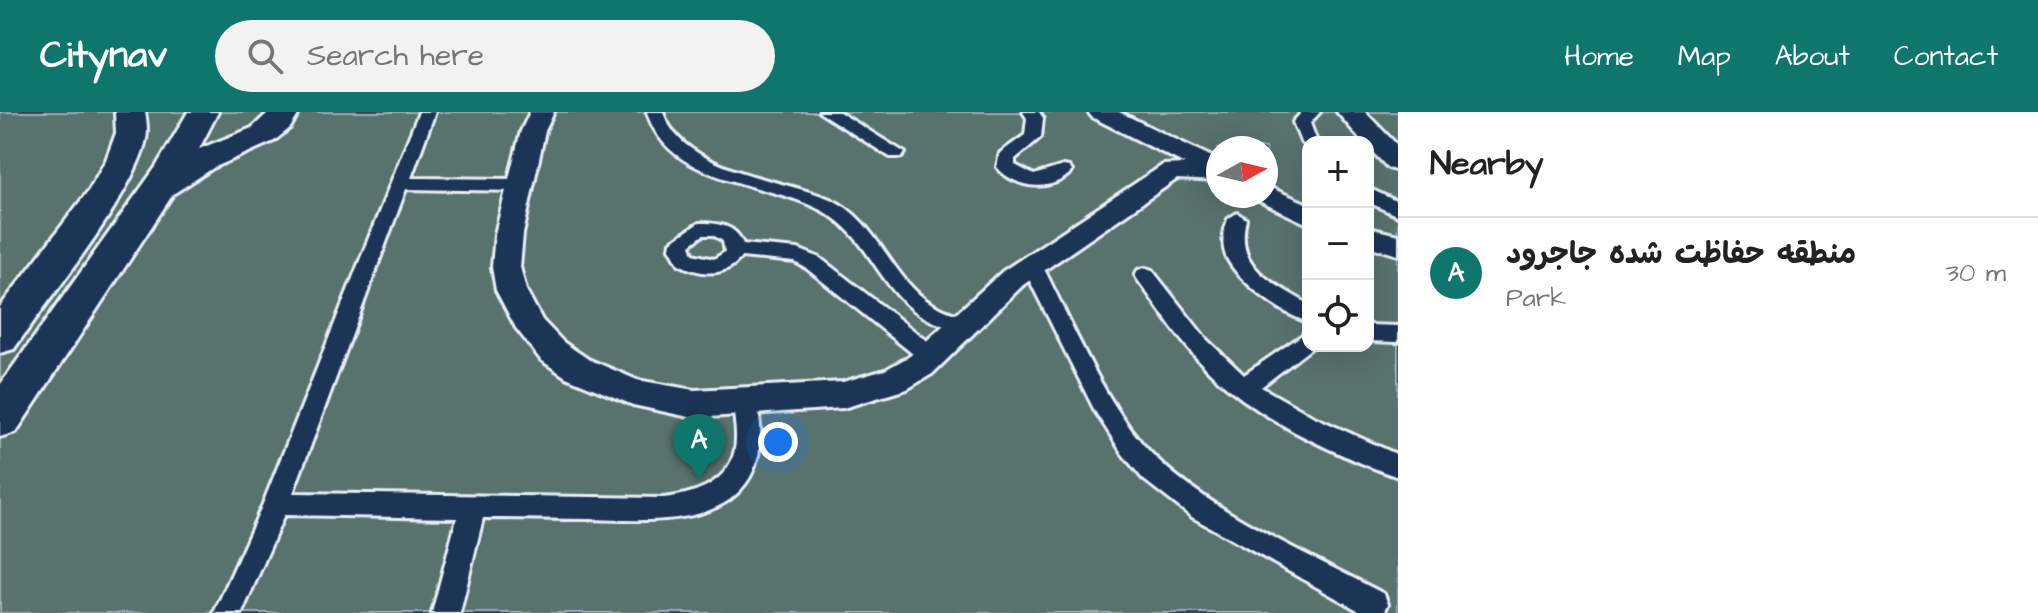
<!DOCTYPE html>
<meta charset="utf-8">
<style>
body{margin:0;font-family:"Architects Daughter","Playpen Sans Arabic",sans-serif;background:#f2f2f2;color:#222}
.controls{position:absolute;right:24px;top:24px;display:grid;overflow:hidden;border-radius:16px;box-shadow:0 8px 32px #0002}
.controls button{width:72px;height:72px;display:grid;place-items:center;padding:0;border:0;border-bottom:2px solid #e0e0e0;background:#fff;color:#222;font:40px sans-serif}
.compass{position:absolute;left:1206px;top:24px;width:72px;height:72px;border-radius:50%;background:#fff;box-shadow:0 8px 32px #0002;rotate:82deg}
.you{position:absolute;left:778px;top:330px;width:28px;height:28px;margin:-20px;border:6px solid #fff;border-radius:50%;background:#1a73e8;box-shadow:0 0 0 12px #1a73e833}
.badge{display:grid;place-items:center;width:52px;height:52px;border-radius:50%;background:#0f766e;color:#fff;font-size:26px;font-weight:700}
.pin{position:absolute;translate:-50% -66px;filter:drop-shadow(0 2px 4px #0008)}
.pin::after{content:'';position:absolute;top:42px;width:28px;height:24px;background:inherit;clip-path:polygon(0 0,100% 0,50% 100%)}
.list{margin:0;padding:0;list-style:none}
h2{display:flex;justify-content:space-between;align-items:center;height:104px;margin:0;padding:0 32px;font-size:34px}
h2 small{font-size:26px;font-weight:400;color:#767676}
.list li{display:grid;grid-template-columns:52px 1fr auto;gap:24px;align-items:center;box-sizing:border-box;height:112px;padding:0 32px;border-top:2px solid #e0e0e0}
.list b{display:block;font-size:30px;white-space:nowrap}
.list p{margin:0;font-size:26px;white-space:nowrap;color:#767676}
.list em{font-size:26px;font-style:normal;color:#767676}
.icon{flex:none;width:44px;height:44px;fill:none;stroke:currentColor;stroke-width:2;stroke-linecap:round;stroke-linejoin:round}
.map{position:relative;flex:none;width:1398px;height:501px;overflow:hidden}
header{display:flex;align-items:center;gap:48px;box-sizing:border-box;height:112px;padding:0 40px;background:#0f766e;color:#fff}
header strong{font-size:38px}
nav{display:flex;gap:44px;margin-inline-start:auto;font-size:28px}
.search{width:560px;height:72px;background:#f2f2f2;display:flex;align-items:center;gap:20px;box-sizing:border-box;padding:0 28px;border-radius:44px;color:#767676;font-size:30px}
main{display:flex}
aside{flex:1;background:#fff}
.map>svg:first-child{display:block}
.green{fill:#59726e;stroke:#a0b2b3;stroke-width:2;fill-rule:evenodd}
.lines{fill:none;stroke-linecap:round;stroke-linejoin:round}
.street-casing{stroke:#e8f1f8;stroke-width:6}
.secondary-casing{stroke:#e8f1f8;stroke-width:6}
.primary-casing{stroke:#e8f1f8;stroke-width:6}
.highway-casing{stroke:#e8f1f8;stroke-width:6}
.street{fill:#1d3557;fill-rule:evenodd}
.secondary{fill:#1d3557;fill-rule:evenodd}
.primary{fill:#1d3557;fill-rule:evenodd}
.highway{fill:#1d3557;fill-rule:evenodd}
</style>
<header>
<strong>Citynav</strong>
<div class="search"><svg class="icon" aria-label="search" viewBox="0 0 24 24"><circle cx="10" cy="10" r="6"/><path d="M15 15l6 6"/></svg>Search here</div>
<nav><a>Home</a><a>Map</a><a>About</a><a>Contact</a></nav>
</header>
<main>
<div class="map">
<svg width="1398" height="501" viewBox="0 0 1398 501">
<rect width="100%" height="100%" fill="#30425c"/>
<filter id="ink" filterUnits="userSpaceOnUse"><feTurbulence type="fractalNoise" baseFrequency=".0125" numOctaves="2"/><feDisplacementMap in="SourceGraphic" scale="16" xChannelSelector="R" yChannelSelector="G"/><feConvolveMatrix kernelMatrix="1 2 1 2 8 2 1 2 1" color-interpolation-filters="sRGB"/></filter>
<g filter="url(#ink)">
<path class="green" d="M0 0H1398V501H0ZM1308 30H1368V234H1308ZM1218 36H1266V84H1218Z"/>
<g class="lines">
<g class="street-casing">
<g id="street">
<path d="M419 0H435L411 66 521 67 530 73 521 79 406 77 293 381 663 386C702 382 738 366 736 322 736 309 731 295 737 283L745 281 753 283C761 299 762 327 758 344 740 419 647 408 588 407 553 407 518 406 483 406L460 501H432L457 406 284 403 242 501H214L263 392Z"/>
<path d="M647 0H663C682 60 780 66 830 87 875 106 889 161 926 188 940 198 956 202 971 207L975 213 971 219C961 222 953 217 942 213 882 192 878 136 831 104 776 67 670 77 647 0Z"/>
<polygon points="819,0 839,0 905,41 902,45 890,45"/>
<path d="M1023 0H1039L1043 6 1041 25 1015 47V53L1034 63 1063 54 1069 55 1072 59C1053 81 1015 77 997 55L1000 41 1025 23 1027 6Z"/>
<polygon points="1302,0 1320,0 1310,11 1317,30 1308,30 1308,35 1301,30 1293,10"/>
<polygon points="1368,76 1398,90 1398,104 1368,90"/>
<path d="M1237 101 1246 107C1234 156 1272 170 1308 192V210C1282 202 1237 169 1226 144 1221 131 1224 119 1228 107Z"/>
<path d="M699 111C718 111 736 113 743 132L798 137 820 146 939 238 942 244 939 250 931 252 923 250 806 156 795 150 741 145C726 166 700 163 679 152L670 136 671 130ZM703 123H713L723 129 725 140 714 147 693 142 690 133Z"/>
<path d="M1032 146 1042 153C1071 210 1100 281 1141 330 1196 395 1307 441 1384 482L1388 492 1384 501H1363L1192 405 1143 367 1122 341 1095 299 1022 153Z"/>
<path d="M1145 156 1152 158 1207 228 1244 263 1308 219V234H1314L1261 275 1312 304 1398 343V365C1334 342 1260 308 1210 260 1182 233 1161 199 1138 168L1135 163 1138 158Z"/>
<polygon points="1368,213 1398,214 1398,230 1368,229"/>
</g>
</g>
<g class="secondary-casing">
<g id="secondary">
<polygon points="530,0 554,0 545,19 523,122 520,155 526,178 542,208 563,230 588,247 637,268 694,278 843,270 885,258 910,244 1003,159 1163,53 1185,52 1092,5 1088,0 1119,0 1218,48 1218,69 1177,67 1023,173 932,262 907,277 843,296 694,306 633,293 566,265 541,248 516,216 496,178 492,155 495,122 521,19"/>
<polygon points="1266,74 1308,92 1308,112 1257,88 1254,84 1266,84"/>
<polygon points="1368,116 1398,123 1398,143 1368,134"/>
</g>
</g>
<g class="primary-casing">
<polygon id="primary" points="1337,0 1365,0 1398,34 1398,59 1388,56 1368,35 1368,30 1363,30"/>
</g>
<g class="highway-casing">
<g id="highway">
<path d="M115 0H145C146 6 147 13 147 19 145 70 46 190 14 237L0 241V195L89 78 106 48 116 21Z"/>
<polygon points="188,0 218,0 199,37 252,16 269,0 300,0 290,16 274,29 213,56 173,82 16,320 0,325 0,273 156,55"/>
</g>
</g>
<use href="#street" class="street"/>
<use href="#secondary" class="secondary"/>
<use href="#primary" class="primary"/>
<use href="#highway" class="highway"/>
</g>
</g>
</svg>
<div class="controls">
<button>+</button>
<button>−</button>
<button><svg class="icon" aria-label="locate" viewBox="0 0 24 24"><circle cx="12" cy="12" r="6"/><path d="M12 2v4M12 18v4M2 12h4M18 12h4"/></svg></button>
</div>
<svg class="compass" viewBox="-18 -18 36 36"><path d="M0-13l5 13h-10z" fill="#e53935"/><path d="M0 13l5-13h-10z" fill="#767676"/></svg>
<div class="you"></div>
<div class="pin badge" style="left:699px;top:368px">A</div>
</div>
<aside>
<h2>Nearby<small></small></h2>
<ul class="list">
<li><span class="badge">A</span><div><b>منطقه حفاظت شده جاجرود</b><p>Park</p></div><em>30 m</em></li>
</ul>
</aside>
</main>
